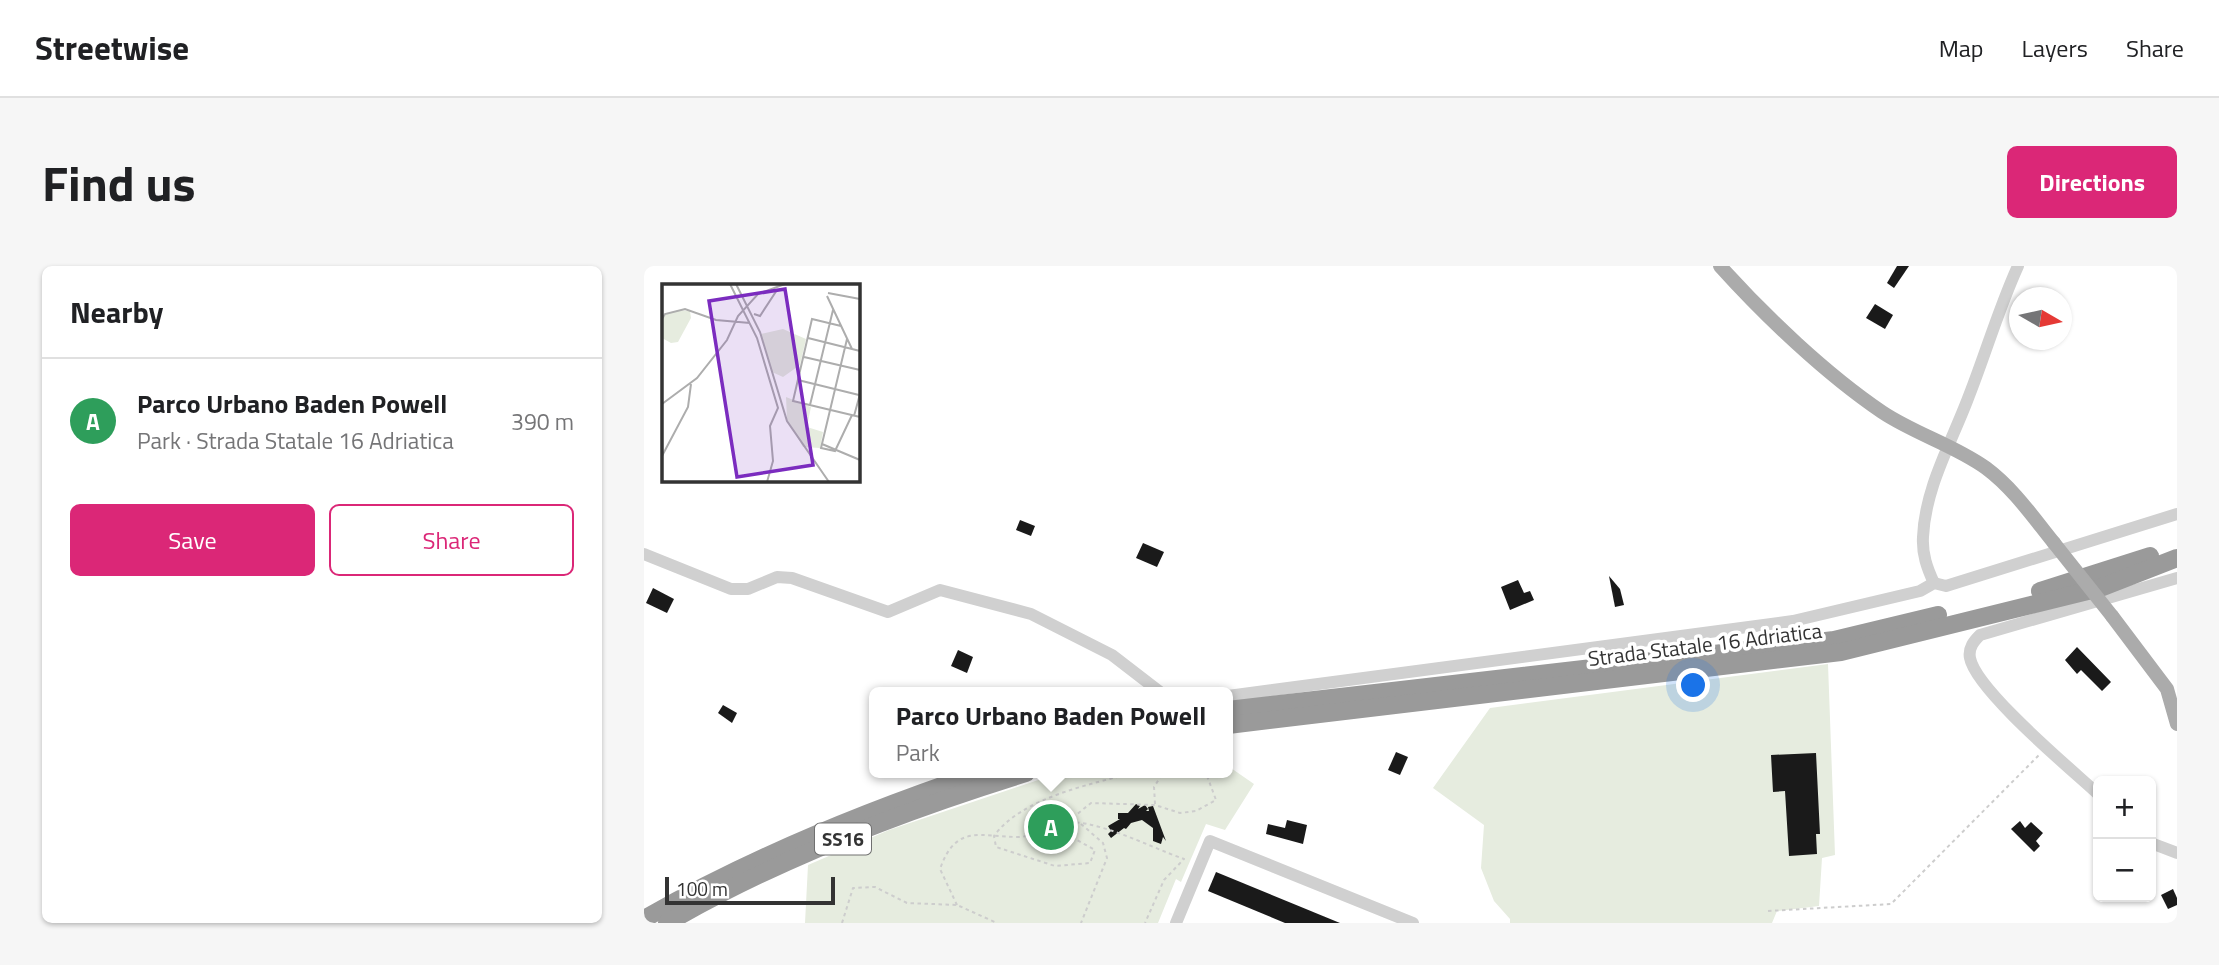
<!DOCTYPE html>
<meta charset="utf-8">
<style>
body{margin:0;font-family:"Titillium Web",sans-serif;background:#f6f6f6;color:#202124}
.controls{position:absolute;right:21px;bottom:21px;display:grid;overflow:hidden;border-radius:10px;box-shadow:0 2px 5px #0004}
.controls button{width:63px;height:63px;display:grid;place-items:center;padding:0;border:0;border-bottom:2px solid #e0e0e0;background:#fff;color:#202124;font:35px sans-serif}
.compass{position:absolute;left:1365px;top:21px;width:63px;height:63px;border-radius:50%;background:#fff;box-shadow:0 2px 5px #0004;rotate:99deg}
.scale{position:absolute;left:21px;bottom:18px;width:170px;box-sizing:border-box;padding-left:7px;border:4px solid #333;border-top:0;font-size:19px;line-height:24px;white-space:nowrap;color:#333;-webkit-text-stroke:5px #fff;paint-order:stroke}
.you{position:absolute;left:1050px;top:420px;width:24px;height:24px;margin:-18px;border:5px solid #fff;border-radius:50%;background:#1a73e8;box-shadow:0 0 0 10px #1a73e833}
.badge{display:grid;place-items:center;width:46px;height:46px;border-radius:50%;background:#db2777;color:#fff;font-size:23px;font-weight:700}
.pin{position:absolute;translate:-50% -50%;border:4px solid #fff;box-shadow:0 2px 7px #0006}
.popup{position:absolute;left:225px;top:421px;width:364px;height:91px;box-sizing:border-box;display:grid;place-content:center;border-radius:10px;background:#fff;filter:drop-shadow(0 2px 5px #0005);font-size:23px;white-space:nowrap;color:#757577}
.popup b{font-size:26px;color:#202124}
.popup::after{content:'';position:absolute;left:50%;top:100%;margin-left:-14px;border:14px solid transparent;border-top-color:#fff}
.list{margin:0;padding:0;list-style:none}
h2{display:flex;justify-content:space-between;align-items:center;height:91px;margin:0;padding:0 28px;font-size:30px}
h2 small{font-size:23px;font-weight:400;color:#757577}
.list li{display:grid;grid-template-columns:46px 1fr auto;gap:21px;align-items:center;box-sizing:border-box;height:126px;padding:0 28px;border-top:2px solid #e0e0e0}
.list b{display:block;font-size:26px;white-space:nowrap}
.list p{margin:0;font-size:23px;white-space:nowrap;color:#757577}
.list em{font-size:23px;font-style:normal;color:#757577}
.actions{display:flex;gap:14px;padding:21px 28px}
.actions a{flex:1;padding:16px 0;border:2px solid #db2777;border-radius:10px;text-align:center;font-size:24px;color:#db2777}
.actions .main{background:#db2777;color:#fff}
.map{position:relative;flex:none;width:1533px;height:657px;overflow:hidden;border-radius:10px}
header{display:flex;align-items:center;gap:42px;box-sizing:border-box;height:98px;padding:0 35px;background:#fff;border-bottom:2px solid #e0e0e0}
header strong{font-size:33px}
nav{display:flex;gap:38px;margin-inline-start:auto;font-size:24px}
.intro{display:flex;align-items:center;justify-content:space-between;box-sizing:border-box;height:168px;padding:0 42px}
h1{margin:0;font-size:49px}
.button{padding:18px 32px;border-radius:10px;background:#db2777;color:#fff;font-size:24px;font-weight:700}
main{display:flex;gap:42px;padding:0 42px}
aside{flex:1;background:#fff;border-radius:10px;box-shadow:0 2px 5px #0004}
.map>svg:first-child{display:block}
.green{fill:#e6ecdf}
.building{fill:#1a1a1a}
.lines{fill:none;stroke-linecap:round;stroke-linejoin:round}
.path{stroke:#cdcdcd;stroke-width:2;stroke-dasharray:3.5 3.5;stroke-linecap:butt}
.minor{stroke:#d0d0d0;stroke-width:12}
.major{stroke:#ababab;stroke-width:14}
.highway{stroke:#9a9a9a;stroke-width:18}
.major-bridge{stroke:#ababab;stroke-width:14}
.labels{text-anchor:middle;stroke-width:7;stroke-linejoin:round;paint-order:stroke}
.shield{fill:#fff;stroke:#707070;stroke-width:2}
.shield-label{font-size:19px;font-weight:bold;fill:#333}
.street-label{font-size:21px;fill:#333;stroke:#fff}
.inset-road{fill:none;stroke:#adadad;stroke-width:2}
.view{fill:#7b2cbf;fill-opacity:0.15;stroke:#7b2cbf;stroke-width:3.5}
.inset-edge{fill:none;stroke:#333;stroke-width:3.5}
</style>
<header>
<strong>Streetwise</strong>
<nav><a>Map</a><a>Layers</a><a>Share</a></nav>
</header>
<div class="intro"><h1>Find us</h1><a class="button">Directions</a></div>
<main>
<aside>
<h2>Nearby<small></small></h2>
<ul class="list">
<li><span class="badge" style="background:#2e9e5b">A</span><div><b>Parco Urbano Baden Powell</b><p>Park · Strada Statale 16 Adriatica</p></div><em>390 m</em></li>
</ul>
<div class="actions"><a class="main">Save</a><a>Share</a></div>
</aside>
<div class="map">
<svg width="1533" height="657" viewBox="0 0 1533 657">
<rect width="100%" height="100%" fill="#fff"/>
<g class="green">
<polygon points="1184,398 1191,589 1178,592 1175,640 1133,645 1128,657 866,657 866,653 850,635 837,602 840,559 789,522 846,442"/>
<polygon points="584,500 610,518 581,564 562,558 537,616 532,613 514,657 161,657 164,599 245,564 415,507 584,507"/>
</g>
<g class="building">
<polygon points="1253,0 1265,0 1250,22 1243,17"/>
<polygon points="1231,38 1249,49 1241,63 1222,52"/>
<polygon points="376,254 391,260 387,270 372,264"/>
<polygon points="499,277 520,286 513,301 492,292"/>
<polygon points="965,310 976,323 980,339 971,341"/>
<polygon points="874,314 880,327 886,325 890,334 866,344 857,321"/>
<polygon points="9,322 30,333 23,347 2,337"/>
<polygon points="1433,381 1467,416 1458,425 1437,404 1433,408 1421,394"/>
<polygon points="314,384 329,391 323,407 307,400"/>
<polygon points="79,439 93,447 88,457 74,447"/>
<polygon points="752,486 764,491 756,509 744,504"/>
<polygon points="1172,487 1176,568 1172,568 1173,588 1145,590 1141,525 1129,526 1127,489"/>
<polygon points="492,538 496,540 494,543 501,539 504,543 502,545 505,545 504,541 509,540 522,575 519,571 517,578 509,575 509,562 498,554 487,557 482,563 480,562 467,572 464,568 467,565 464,560 476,553 474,553 474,547 484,547"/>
<polygon points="643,554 663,559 659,578 622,568 624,558 641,562"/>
<polygon points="1376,555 1381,562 1387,556 1399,567 1392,575 1396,580 1390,586 1367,563"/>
<polygon points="572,606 696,657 641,657 564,625"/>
<polygon points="1529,623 1533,632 1533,639 1524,643 1517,629"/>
</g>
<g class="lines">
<g class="path">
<path d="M489 507C447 518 377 532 350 570L352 581 411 600 446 597 451 584 424 569 422 557 447 537 511 539 536 547 552 545 572 534 562 507"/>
<polyline points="511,538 510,521 519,507"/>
<polyline points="437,558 459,577 463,592 437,657"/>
<path d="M313 639 296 603C312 557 337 571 375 571 388 571 398 560 410 557 447 549 505 581 540 593L520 614 501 657"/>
<polyline points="1124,645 1247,638 1395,489"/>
<polyline points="198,657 209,622 231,621 263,637 313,639 353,657"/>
</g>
<g class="minor">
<polyline points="0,288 87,323 104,323 133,311 148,312 244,346 296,324 387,348 468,389 516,426"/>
<path d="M1290 317C1283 302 1278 288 1279 271 1281 223 1306 179 1323 135 1341 90 1354 44 1374 0"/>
<polyline points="584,430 1149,355 1276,325 1290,317 1302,320 1533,248"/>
<path d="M1454 528C1427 503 1332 424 1326 392 1324 382 1330 375 1336 369L1533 312"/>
<polyline points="1507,577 1533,587"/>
<polyline points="532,657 566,575 769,657"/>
</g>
<g class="major">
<path d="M1076 0C1122 51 1182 108 1238 146 1271 168 1310 179 1342 202 1369 222 1389 251 1410 277"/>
<polyline points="1468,350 1523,423 1533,458"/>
</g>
<g class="highway">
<polyline points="1396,325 1506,290"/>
<polyline points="584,444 1190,374 1294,349"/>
<polyline points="584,459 1197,386 1456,322 1533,292"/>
<path d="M0 653C106 592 219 546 335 507"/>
<path d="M23 657C135 592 259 545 382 507"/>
</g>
<polyline class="major-bridge" points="1410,277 1468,350"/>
</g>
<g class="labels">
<rect class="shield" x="171" y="557.5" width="56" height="31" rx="5"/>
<g class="shield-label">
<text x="199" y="580">SS16</text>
</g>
<g class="street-label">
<text transform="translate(1061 379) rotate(-7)" y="7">Strada Statale 16 Adriatica</text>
</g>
</g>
<g transform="translate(18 18)">
<rect width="198" height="198" fill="#fff"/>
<path d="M16 26 28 27 29 34 16 58 9 59 0 54V38L3 31ZM121 45 144 55 138 81 121 93 110 88 99 50ZM124 113 149 123 145 143 161 148 158 164 141 163 125 135Z" fill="#e6ecdf"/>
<path class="inset-road" d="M68 0 95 54 116 124 108 142 111 177 105 198M74 0 98 48 125 137 167 198M166 9 198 15M165 12 190 65M92 30 98 32 115 6M0 35 3 30 23 25 54 36 88 39M179 42 150 35 131 117 198 133M146 54 198 67M185 55 159 164 173 167 190 131M142 73 198 86M136 96 197 111M0 120 35 94 65 56 76 32 96 10 123 0M148 121 171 26M192 132 198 110M160 160 198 176M0 172 26 123 29 100"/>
<path class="view" d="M123 5 151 181 75 193 47 17Z"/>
<rect width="198" height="198" class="inset-edge"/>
</g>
</svg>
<div class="controls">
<button>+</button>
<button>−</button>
</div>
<svg class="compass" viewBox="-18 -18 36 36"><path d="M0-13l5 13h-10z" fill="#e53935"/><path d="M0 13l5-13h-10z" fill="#757577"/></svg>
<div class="scale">100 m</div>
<div class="you"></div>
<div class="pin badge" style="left:407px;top:561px;background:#2e9e5b">A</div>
<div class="popup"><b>Parco Urbano Baden Powell</b>Park</div>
</div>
</main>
